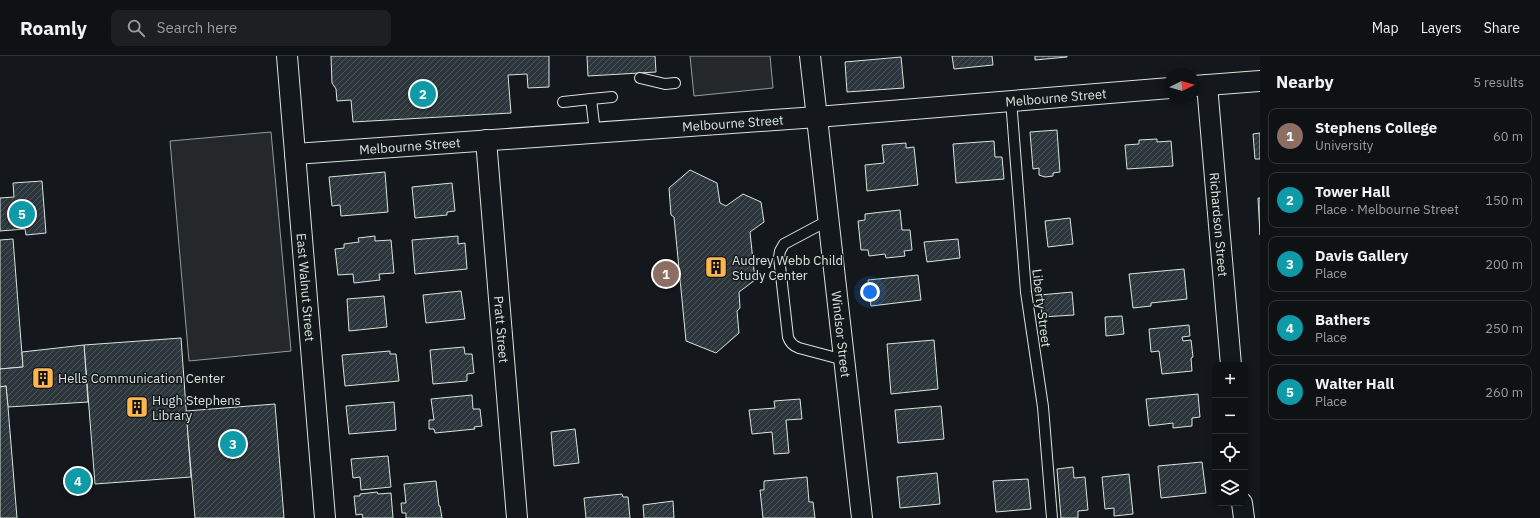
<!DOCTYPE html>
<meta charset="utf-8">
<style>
body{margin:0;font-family:"IBM Plex Sans",sans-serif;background:#1d2022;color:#f1f3f6}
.controls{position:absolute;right:12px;bottom:12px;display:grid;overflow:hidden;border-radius:8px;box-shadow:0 2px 6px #0003}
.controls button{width:36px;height:36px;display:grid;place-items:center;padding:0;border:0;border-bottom:1px solid #2f3234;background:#0f1215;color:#f1f3f6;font:20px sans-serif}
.compass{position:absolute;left:1164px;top:12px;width:36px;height:36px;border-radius:50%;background:#0f1215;box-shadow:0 2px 6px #0003;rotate:85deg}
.you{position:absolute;left:870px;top:236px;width:14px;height:14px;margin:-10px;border:3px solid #fff;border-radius:50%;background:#1a73e8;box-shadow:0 0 0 6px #1a73e833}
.badge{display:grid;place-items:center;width:26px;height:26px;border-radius:50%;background:#8c9099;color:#fff;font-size:13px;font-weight:700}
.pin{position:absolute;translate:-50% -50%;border:2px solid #fff;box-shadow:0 1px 4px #0006}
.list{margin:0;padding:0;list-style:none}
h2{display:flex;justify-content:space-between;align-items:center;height:52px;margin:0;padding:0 16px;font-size:17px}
h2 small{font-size:13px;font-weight:400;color:#9b9ea0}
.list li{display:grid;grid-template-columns:26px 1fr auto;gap:12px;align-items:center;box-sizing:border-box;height:56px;margin:0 8px 8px;padding:0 8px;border:1px solid #2f3234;border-radius:8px}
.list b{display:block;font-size:15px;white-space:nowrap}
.list p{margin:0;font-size:13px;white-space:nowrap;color:#9b9ea0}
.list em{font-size:13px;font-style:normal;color:#9b9ea0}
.icon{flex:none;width:22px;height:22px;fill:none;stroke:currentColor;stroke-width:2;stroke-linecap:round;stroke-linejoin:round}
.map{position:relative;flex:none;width:1260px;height:462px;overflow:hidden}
header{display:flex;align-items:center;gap:24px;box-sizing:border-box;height:56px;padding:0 20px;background:#0f1215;border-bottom:1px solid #2f3234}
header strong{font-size:19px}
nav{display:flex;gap:22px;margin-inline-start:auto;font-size:14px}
.search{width:280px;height:36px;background:#1d2022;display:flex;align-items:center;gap:10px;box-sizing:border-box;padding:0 14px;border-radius:8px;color:#9b9ea0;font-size:15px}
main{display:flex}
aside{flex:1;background:#0f1215}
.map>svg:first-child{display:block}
.parking{fill:#24282b;stroke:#939e99}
.building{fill:url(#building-hatch);stroke:#d8e6dc}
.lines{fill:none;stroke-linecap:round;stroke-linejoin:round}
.service-casing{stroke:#d8e6dc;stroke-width:12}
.minor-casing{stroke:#d8e6dc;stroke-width:22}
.service{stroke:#14181c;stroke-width:10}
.minor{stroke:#14181c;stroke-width:20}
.labels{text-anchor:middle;stroke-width:3;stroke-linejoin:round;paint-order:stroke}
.street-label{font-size:13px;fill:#d8e6dc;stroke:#14181c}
.poi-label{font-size:13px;fill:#d8e6dc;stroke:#14181c;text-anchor:start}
</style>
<header>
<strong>Roamly</strong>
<div class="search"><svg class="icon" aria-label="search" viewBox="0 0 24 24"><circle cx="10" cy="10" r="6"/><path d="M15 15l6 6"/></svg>Search here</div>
<nav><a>Map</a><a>Layers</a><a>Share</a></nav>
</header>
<main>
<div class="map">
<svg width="1260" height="462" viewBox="0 0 1260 462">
<defs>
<pattern id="building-hatch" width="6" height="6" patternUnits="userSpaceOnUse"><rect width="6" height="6" fill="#2c363c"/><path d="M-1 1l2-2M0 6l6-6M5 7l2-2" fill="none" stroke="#4a5358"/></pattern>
</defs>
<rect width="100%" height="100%" fill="#14181c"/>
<g class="parking">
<polygon points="690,0 770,0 773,32 694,40"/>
<polygon points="271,76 291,295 189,305 170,85"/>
</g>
<g class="building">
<polygon points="331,0 549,0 549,31 528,32 527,18 508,19 511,57 353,66 351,44 337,45 336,33 332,27"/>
<polygon points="587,0 655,0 656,16 588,20"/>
<polygon points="952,0 992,0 993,9 954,13"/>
<polygon points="1035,0 1067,0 1067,1 1035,4"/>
<polygon points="901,1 904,32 847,36 845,6"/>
<polygon points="1057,74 1060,116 1053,117 1053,120 1045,121 1039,119 1039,112 1033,113 1030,76"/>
<polygon points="1260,77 1260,103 1255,103 1253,78"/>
<polygon points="1157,83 1157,86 1171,85 1173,110 1127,113 1125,89 1139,88 1139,84"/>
<polygon points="994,85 995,101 1002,101 1004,123 956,127 953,88"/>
<polygon points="906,87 906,92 914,91 918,129 867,135 865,109 884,107 882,89"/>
<polygon points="690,114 717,127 720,147 726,150 743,138 761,146 764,166 750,176 755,224 739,236 740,252 737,255 739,277 716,297 686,285 674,161 671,159 669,132"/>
<polygon points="385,116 388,156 341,160 340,149 332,150 329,121"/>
<polygon points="42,125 46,177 26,179 25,173 0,175 0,142 14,141 13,127"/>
<polygon points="452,127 455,155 447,156 447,159 415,162 412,131"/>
<polygon points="1258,142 1260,142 1260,179"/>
<polygon points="900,154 902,174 910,174 912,194 904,195 905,200 886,202 885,198 869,200 868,194 861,194 858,165 865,164 865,158"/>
<polygon points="1070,162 1073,188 1048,191 1045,165"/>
<polygon points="375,180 375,185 391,184 394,217 379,218 380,224 354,227 353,218 338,219 335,193 344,192 344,188 359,186 358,182"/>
<polygon points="458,180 458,188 465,187 467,213 415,218 412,184"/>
<polygon points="13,183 23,311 0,313 0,184"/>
<polygon points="958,183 960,202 927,206 924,186"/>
<polygon points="1184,213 1187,243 1151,247 1151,250 1133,252 1129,218"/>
<polygon points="918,219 921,244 871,250 868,224"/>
<polygon points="461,235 465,263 426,267 423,239"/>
<polygon points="1072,236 1074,259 1042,261 1040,239"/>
<polygon points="384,240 387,271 349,275 347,243"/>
<polygon points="1122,260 1124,278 1106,280 1105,261"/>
<polygon points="1189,269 1190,280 1182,281 1183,285 1191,284 1193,301 1191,302 1192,315 1162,318 1159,295 1151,296 1149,273"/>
<polygon points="181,282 191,421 95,428 84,289"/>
<polygon points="934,284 938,333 891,338 887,288"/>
<polygon points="84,289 88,346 8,351 6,330 0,331 0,313 23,311 22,296"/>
<polygon points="464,291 465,298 472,298 474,317 467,318 467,325 433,328 430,294"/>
<polygon points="390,295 390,298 396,298 399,325 345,330 342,299"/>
<polygon points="6,330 8,351 17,462 0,462 0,331"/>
<polygon points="1198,338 1200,361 1192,362 1192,370 1173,372 1173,367 1149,370 1146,343"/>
<polygon points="472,339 473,353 480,353 482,370 474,371 475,373 435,377 434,373 429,373 429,364 434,364 431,343"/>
<polygon points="800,343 802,363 786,364 789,397 774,398 772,376 752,378 749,354 775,352 774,345"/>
<polygon points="394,346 396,374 349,378 346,350"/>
<polygon points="275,348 284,462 195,462 186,355"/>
<polygon points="941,350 944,383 898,387 895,354"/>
<polygon points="575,373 579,407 554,410 551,376"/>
<polygon points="388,400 391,431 361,434 360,421 353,422 351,403"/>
<polygon points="1202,406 1206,437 1161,442 1158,410"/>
<polygon points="1073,411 1074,422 1085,421 1088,454 1078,455 1078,462 1061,462 1057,413"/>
<polygon points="937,417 940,448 900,452 897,421"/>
<polygon points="1129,418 1133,458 1114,460 1114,452 1105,453 1102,421"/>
<polygon points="807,421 809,446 813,446 815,462 763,462 760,434 764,434 764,425"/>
<polygon points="1028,423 1031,453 996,456 993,425"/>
<polygon points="436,425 439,450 440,450 442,462 406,462 406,457 402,457 401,447 406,447 404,428"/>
<polygon points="377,436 378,438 391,437 393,462 363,462 362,458 356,459 354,440 360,440 360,438"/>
<polygon points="622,438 623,441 628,441 630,462 586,462 584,442"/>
<polygon points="673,445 674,462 644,462 643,449"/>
</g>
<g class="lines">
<g class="service-casing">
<g id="service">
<polyline points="640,22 665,28 675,27"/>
<polyline points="591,43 612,41"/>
<polyline points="1011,44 1026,236 1043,351 1052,462"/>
<polyline points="563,46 591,43 595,76"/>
<path d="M829 164 784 188 780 195 779 201 788 281C790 287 793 290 799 292L844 304"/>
</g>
</g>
<g class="minor-casing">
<g id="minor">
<path id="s1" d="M287 0 325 462"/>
<path id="s2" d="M810 0 862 462"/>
<path id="s3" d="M1207 29 1231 309"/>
<polyline points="1194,30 1260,25"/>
<path id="s4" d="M486 84 517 462"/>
<path id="s5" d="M295 98 817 61 1170 32"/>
<polyline points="1242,447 1244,462"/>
</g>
</g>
<use href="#service" class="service"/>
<use href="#minor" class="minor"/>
</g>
<defs>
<g id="building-square" transform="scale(1.15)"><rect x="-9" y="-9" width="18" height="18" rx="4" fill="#ffb74d" stroke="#14181c"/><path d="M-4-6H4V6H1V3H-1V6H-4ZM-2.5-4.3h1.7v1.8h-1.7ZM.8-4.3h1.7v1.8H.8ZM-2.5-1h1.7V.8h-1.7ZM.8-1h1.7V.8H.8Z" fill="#111"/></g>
</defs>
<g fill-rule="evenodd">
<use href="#building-square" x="716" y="211"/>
<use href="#building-square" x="43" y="322"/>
<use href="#building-square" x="137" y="351"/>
</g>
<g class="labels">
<g class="street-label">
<text dy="5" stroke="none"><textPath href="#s5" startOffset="763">Melbourne Street</textPath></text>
<text dy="5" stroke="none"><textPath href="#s5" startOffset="439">Melbourne Street</textPath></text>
<text dy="5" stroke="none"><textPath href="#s5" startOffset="115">Melbourne Street</textPath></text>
<text dy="5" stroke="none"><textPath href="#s3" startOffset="140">Richardson Street</textPath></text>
<text dy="5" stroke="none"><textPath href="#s1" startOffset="232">East Walnut Street</textPath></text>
<text transform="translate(1042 252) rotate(83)" y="5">Liberty Street</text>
<text dy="5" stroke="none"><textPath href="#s4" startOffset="190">Pratt Street</textPath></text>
<text dy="5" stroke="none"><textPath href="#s2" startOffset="280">Windsor Street</textPath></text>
</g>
<g class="poi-label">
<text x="732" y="209">Audrey Webb Child<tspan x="732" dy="15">Study Center</tspan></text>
<text x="58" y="327">Hells Communication Center</text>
<text x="152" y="349">Hugh Stephens<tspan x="152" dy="15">Library</tspan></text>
</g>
</g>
</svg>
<div class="controls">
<button>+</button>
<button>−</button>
<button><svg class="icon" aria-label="locate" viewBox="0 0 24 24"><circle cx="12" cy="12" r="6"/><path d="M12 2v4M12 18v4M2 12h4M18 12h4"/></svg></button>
<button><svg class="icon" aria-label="layers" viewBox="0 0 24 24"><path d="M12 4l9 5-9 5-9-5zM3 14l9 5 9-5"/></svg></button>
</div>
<svg class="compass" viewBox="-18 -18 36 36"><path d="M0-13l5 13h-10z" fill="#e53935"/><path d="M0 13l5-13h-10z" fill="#9b9ea0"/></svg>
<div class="you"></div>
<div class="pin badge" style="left:666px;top:218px;background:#8d6e63">1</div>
<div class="pin badge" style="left:423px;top:38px;background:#0f9aa8">2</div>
<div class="pin badge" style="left:233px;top:388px;background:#0f9aa8">3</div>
<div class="pin badge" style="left:78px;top:425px;background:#0f9aa8">4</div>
<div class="pin badge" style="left:22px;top:158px;background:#0f9aa8">5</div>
</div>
<aside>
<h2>Nearby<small>5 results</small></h2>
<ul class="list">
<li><span class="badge" style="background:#8d6e63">1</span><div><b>Stephens College</b><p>University</p></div><em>60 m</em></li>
<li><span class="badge" style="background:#0f9aa8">2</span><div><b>Tower Hall</b><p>Place · Melbourne Street</p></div><em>150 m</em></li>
<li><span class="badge" style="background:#0f9aa8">3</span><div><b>Davis Gallery</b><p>Place</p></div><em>200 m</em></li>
<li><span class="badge" style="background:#0f9aa8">4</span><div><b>Bathers</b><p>Place</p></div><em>250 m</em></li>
<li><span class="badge" style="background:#0f9aa8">5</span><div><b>Walter Hall</b><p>Place</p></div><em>260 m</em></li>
</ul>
</aside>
</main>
